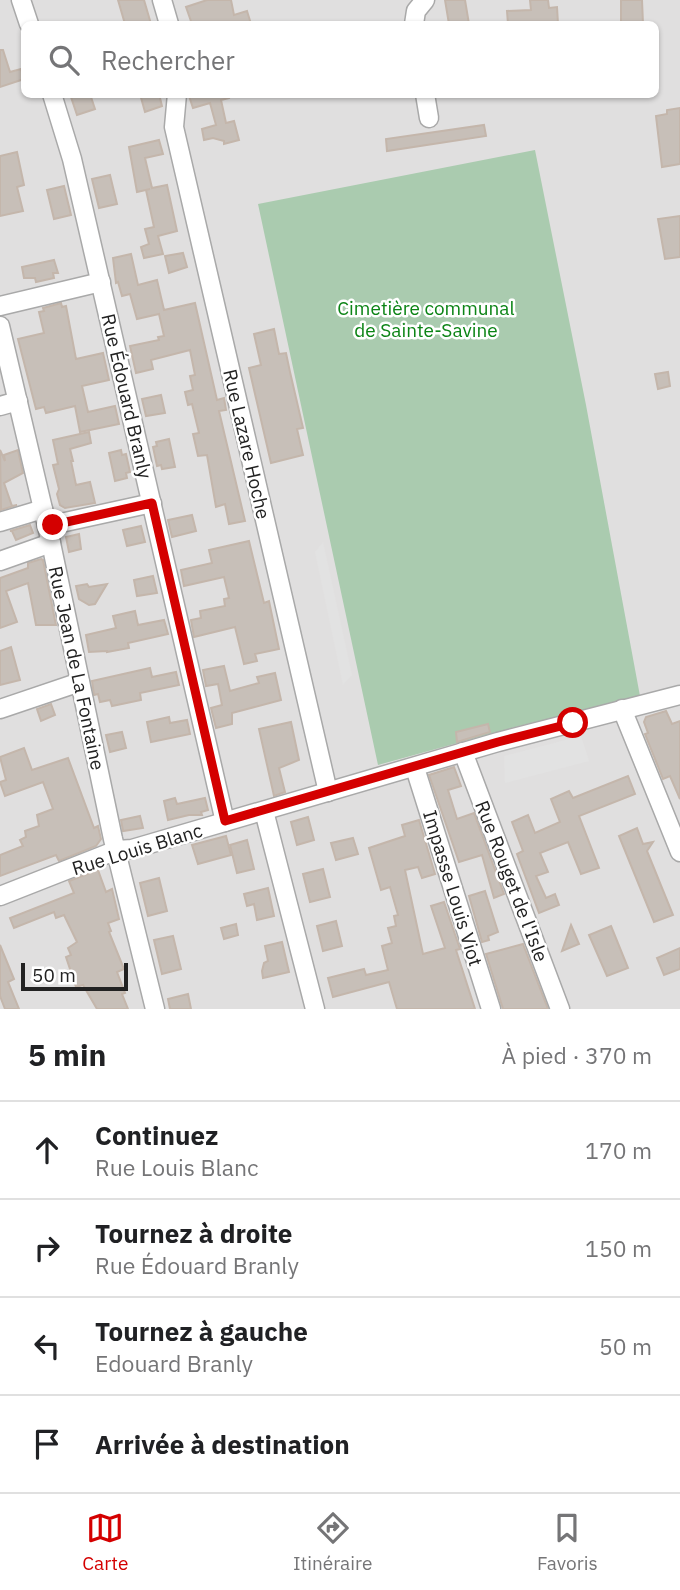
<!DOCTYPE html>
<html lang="fr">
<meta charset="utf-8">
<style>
body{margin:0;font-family:"IBM Plex Sans",sans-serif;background:#f2f2f2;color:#202124}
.scale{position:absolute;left:21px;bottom:18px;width:107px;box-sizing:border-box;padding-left:7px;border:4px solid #222;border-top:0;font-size:19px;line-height:24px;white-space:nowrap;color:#222;-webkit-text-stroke:5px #fff;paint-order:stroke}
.stop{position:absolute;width:21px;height:21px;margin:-16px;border:5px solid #d40000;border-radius:50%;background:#fff}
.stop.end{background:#d40000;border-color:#fff;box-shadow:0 2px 7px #0008}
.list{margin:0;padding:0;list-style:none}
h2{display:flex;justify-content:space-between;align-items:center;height:91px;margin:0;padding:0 28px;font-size:30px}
h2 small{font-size:23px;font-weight:400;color:#757577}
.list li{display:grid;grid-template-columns:46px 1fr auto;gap:21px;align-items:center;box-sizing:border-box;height:98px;padding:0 28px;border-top:2px solid #e0e0e0}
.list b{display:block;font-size:26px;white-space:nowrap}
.list p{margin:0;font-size:23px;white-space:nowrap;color:#757577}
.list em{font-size:23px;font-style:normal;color:#757577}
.icon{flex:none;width:38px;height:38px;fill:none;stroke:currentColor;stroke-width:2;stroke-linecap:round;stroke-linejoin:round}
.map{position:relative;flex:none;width:680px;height:1009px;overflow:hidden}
.search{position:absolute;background:#fff;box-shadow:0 2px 5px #0004;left:21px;right:21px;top:21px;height:77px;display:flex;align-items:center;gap:18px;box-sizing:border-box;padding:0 24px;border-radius:10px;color:#757577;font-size:26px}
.sheet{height:483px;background:#fff}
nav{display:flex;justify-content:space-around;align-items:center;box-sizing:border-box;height:98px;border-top:2px solid #e0e0e0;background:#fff;font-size:19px;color:#757577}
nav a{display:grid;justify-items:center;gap:4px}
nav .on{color:#d40000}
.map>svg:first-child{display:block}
.residential{fill:#e0dfdf;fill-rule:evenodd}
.cemetery{fill:#aacbaf}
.parking{fill:#e2e2e2}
.building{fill:#c7bfb8;stroke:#c4b6ab;stroke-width:2}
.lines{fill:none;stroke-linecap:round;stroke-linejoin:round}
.minor-casing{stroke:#a9a9a9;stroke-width:21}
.minor{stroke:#fff;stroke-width:18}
.route{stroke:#d40000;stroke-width:9}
.labels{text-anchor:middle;stroke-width:5;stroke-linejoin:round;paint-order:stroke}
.park-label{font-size:19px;fill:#0c8416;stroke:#fff}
.street-label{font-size:19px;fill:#222;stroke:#fff}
</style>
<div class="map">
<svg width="680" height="1009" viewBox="0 0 680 1009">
<rect width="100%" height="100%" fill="#f2efe9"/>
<path class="residential" d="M0 0H680V1009H0ZM24 24H656V94H24Z"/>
<polygon class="cemetery" points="535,150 586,405 640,696 515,727 378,765 258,204"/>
<g class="parking">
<polygon points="323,542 352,675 343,685 315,552"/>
<polygon points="581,736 589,761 505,783 504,756"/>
</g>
<g class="building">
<polygon points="118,0 144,0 151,24 125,24"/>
<polygon points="207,0 231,0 234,15 247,11 251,24 192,24 186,7"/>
<polygon points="445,0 465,0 469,24 449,24"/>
<polygon points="530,0 548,0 549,8 557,7 558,24 508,24 507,11 531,10"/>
<polygon points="621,0 642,0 643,24 621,24"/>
<polygon points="0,50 3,50 10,72 21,69 24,79 0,87"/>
<polygon points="70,94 90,94 95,109 77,115"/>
<polygon points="140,94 159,94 162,106 145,112"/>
<polygon points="195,94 228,94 229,98 221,100 226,123 234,121 239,140 224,144 224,141 213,138 204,140 202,129 216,125 210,103 193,108 189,96"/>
<polygon points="680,108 680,164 662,167 656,116 667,114 667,110"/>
<polygon points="484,125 486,136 387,151 386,139"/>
<polygon points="159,140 163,154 145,158 152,188 167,185 177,231 158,236 163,254 144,258 141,247 149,244 145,229 154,227 146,190 150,189 137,192 129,147"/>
<polygon points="17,152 24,185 17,187 23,211 0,216 0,156"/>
<polygon points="110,175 117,204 99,208 92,179"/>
<polygon points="64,186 71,215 54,219 47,190"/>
<polygon points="680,216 680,257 665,259 658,219"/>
<polygon points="183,253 187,267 169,273 165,256"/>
<polygon points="131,254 138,285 157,280 164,310 195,303 217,400 224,398 226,410 219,411 245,521 229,524 225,504 216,507 207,455 198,456 193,434 199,433 192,404 188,405 185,392 193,390 190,376 195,375 190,350 151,360 153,369 136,373 130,346 159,340 158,337 164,336 159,314 137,319 130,294 122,296 118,282 116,283 113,258"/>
<polygon points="54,260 58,273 53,273 54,278 36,282 35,278 24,278 22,267"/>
<polygon points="61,303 62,307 66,306 76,359 103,353 109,380 82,386 88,412 115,406 119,424 80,432 75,406 46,413 44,407 36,409 18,339 44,333 39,312 44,311 43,308"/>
<polygon points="274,329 279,354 286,353 290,372 303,428 297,429 303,455 271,463 249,368 261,365 254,334"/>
<polygon points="668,372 670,386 658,389 655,374"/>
<polygon points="161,395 165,413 146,416 142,399"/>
<polygon points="89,432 91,443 70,449 73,461 71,461 76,485 90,482 95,503 65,508 60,505 57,494 59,489 53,465 58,464 53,440"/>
<polygon points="169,439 175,467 162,469 161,465 157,466 153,447 157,446 156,442"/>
<polygon points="0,450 5,461 4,455 18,450 23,473 4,483 12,506 17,505 1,510"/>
<polygon points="121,450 122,455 126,454 130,472 126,473 127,478 115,481 109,453"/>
<polygon points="192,515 196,531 172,537 168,520"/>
<polygon points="30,525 33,533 16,540 12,531 10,531"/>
<polygon points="141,526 145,542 127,546 123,530"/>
<polygon points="79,534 81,549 69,552 66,537"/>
<polygon points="249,541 264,603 269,601 279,649 255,654 257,661 244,664 235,627 194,637 192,626 191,620 201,618 200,611 225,606 224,599 229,598 224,577 184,586 181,570 212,563 209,550"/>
<polygon points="41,559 43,560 56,625 36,625 28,583 6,591 17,622 0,628 0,578 28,568 28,563"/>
<polygon points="153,576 157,593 137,596 134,580"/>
<polygon points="87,584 89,587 107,584 95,604 89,605 79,599 76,586"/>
<polygon points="135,611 138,625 164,620 168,634 128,643 129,648 107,652 107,651 89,652 86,635 116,628 113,616"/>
<polygon points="11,647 20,680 0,685 0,651"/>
<polygon points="224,666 230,691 259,683 257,677 275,673 281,700 232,713 232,724 216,728 211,708 222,705 218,684 206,686 203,670"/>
<polygon points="150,668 152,677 176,672 179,685 140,693 141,700 112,706 110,700 100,702 98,694 94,695 92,681"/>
<polygon points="51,704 55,715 41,721 37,709"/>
<polygon points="666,711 672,724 680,721 680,799 670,776 663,779 645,734 648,733 644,722 646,717"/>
<polygon points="169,717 170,723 187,720 190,734 151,742 147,722"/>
<polygon points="291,722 299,760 279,768 285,792 274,796 259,729"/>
<polygon points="488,724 490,732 457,742 456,732"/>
<polygon points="122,732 126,748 110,752 106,735"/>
<polygon points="24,748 32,770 68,758 94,828 98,826 101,839 96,846 59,861 56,855 0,876 0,855 23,846 20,840 26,837 25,831 39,826 37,815 53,809 43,782 5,796 0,782 6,780 0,757"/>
<polygon points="454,767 461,786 448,790 457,819 474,813 504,894 494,898 482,855 459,862 429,775"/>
<polygon points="628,776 635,794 579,816 599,868 581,874 568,842 540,853 548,872 536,876 546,898 555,894 559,905 539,913 517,854 523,851 512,822 528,815 535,833 560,822 551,799 569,791 573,798"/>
<polygon points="175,798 177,804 205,798 208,810 201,812 202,815 189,815 168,820 164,801"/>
<polygon points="140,816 143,828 123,831 121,820"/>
<polygon points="308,817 314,840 297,845 291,822"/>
<polygon points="419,820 435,874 422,878 418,867 405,870 423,954 445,948 431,906 444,902 460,949 456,950 475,1009 397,1009 389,982 333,997 328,978 364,969 366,975 388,970 382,946 392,943 388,928 396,926 394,916 398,915 390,887 381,890 369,848 405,836 402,825"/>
<polygon points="637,828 643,844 653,842 647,851 673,915 654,922 619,836"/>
<polygon points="226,836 231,855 198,864 192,845"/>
<polygon points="353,838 358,854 336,860 331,843"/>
<polygon points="247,840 254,869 237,873 230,845"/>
<polygon points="323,869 330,897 310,902 303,874"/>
<polygon points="98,870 106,892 112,889 119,919 108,923 111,931 109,932 124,969 117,972 125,993 122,994 128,1009 97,1009 83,985 76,987 66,957 71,955 68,948 77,942 64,915 56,918 54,912 14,928 10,918 74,893 69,881"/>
<polygon points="159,878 167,911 148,916 140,883"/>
<polygon points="268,888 274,916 257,920 254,904 247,906 244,894"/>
<polygon points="485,891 498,932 488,936 489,940 482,942 469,896"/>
<polygon points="336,921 342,946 323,951 317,926"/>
<polygon points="236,924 238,935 224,939 221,928"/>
<polygon points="571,925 579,944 562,951"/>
<polygon points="611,926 628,968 607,976 589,935"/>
<polygon points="173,936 181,969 162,974 154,940"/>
<polygon points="282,942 289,972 263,978 262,971 264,963 268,961 265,946"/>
<polygon points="523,944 548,1009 503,1009 486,954"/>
<polygon points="0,945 14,979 8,982 19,1009 5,1009 0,996"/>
<polygon points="680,948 680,969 664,975 657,958"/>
<polygon points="188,994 191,1009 170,1009 168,999"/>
</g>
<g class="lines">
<g class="minor-casing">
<g id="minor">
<polyline points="21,0 29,24"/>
<polyline points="162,0 169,24"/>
<polyline points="414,24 416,11 425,0"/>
<polyline points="52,94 72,159 225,822"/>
<polyline points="177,94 174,127 328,792"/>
<polyline points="425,94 429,118"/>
<polyline points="0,306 101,282"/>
<polyline points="0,326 51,543 113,839 155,1009"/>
<polyline points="0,406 18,401"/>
<polyline points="0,522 43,509"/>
<polyline points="47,526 152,503"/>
<polyline points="0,561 51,543"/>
<polyline points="0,709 80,682"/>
<polyline points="622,709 680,852"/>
<polyline points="463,752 560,1009"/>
<polyline points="415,768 491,1009"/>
<polyline points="264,811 315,1009"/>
<polyline points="0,896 117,850 132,849 498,742 680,695"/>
</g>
</g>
<use href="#minor" class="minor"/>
</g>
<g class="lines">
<polyline class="route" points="53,525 152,503 225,821 498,742 573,723"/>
</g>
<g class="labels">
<g class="park-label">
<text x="426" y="315">Cimetière communal<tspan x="426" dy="22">de Sainte-Savine</tspan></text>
</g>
<g class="street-label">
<text transform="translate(127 396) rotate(77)" y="7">Rue Édouard Branly</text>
<text transform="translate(247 444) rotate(77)" y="7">Rue Lazare Hoche</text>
<text transform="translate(77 668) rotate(78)" y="7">Rue Jean de La Fontaine</text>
<text transform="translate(137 849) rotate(-17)" y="7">Rue Louis Blanc</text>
<text transform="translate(512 881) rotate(69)" y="7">Rue Rouget de l'Isle</text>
<text transform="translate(453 888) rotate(73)" y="7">Impasse Louis Viot</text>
</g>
</g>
</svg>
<div class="scale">50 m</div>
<div class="stop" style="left:573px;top:723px"></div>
<div class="stop end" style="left:53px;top:525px"></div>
<div class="search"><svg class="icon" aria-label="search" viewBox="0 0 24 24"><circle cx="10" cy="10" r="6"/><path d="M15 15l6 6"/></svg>Rechercher</div>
</div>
<section class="sheet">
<h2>5 min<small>À pied · 370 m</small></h2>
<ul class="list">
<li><svg class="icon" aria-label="ahead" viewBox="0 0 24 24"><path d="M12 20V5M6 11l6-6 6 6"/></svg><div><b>Continuez</b><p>Rue Louis Blanc</p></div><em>170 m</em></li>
<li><svg class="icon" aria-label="right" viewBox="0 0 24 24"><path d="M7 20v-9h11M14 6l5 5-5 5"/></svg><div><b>Tournez à droite</b><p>Rue Édouard Branly</p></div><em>150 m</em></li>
<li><svg class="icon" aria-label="left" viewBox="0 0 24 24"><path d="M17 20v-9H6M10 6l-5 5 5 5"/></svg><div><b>Tournez à gauche</b><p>Edouard Branly</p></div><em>50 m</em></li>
<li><svg class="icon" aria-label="arrive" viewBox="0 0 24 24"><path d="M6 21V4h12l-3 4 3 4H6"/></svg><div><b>Arrivée à destination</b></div></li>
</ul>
</section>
<nav>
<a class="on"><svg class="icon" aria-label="map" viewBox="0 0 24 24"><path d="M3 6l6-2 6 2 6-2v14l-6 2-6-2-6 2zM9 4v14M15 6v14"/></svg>Carte</a>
<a><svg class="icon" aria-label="directions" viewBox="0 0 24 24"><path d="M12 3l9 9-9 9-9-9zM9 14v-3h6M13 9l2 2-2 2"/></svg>Itinéraire</a>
<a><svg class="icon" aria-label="saved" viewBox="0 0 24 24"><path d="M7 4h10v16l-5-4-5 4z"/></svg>Favoris</a>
</nav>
